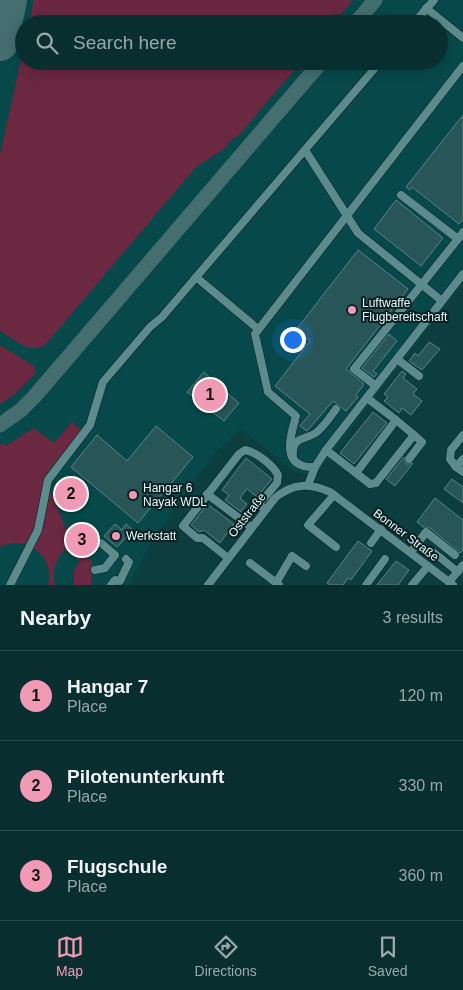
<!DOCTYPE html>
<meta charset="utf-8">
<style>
body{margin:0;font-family:Helvetica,sans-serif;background:#173a3b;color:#f1f3f6}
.you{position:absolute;left:292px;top:339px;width:18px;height:18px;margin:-12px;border:4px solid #fff;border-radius:50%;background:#1a73e8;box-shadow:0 0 0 8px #1a73e833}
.badge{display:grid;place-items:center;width:32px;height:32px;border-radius:50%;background:#f09ab6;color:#111;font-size:16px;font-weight:700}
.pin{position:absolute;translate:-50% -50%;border:2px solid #fff;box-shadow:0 1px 5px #0006}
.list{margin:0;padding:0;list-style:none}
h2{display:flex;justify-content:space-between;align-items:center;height:65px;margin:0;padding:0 20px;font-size:21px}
h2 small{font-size:16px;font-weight:400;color:#99a8aa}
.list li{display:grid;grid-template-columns:32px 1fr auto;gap:15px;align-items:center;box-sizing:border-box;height:90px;padding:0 20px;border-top:1px solid #294a4b}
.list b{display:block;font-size:19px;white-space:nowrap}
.list p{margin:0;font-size:16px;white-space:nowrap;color:#99a8aa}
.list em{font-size:16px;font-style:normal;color:#99a8aa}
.icon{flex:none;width:28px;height:28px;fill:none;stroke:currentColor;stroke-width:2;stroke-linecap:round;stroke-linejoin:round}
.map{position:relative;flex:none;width:463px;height:585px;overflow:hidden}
.search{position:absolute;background:#092e2f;box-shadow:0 2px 12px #0003;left:15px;right:15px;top:15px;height:55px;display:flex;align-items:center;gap:12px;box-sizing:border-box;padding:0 18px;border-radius:28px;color:#99a8aa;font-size:19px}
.sheet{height:335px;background:#092e2f}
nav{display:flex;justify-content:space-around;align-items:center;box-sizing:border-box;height:70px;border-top:1px solid #294a4b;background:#092e2f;font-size:14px;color:#99a8aa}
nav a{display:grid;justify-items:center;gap:2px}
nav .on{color:#f09ab6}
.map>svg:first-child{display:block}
.built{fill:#07494b;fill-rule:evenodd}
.green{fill:#6a2841}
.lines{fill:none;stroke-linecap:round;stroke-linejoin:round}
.taxiway{stroke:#446e70;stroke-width:15}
.runway{stroke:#446e70;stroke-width:36}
.building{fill:#285557;stroke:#588587}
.minor-casing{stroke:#002224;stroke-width:9}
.minor{stroke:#5d8b8d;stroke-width:8}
.poi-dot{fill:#f09ab6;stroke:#0d2021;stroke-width:2}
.labels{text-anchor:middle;stroke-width:4;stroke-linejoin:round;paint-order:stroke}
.poi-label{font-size:12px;fill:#e2fafb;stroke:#0d2021;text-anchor:start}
.street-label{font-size:12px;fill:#e2fafb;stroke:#0d2021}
</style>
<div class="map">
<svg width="463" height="585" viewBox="0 0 463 585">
<rect width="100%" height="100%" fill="#0c3d3f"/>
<path class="built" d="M0 0H463V283L314 477 294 471 241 429 213 455 155 536 129 585H0ZM24 24H439V61H24Z"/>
<g class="green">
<polygon points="34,0 353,0 339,17 336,13 331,19 333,24 29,24"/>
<path d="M24 47V61H302L239 135 232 139 224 149 196 167 46 344C30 356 14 339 0 331V154Z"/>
<polygon points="0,345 34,366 36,373 14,395 0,404"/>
<path d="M72 422 83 431 49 470 50 490 74 548 72 551 68 548C56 554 52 573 55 585H48C55 556 27 534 0 547V445L4 443 6 446 34 428 54 443Z"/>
<polygon points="78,554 92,560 91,585 74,585 74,571 79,562"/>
</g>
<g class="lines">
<g class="taxiway">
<polyline points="0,18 9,0"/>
<polyline points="355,24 375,0"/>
<polyline points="0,425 21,410 34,397 322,61"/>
</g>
<polyline class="runway" points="0,43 9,0"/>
</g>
<g class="building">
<polygon points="463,115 463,219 459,224 412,187 410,190 406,187"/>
<polygon points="396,200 443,238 421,266 374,229"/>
<polygon points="358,250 408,289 346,369 364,384 356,395 358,397 346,411 333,401 307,431 300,426 310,414 275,386 310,341 296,330"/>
<polygon points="389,334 397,341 373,371 377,374 374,377 362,368"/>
<polygon points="429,342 440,349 422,370 409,361 415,353 418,356"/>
<polygon points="402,371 406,374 403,378 417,389 413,394 422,401 411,415 402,408 399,413 384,401 388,397 384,394"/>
<polygon points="204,372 239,403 224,421 187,392"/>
<polygon points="373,412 387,423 354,464 340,453"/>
<polygon points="156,426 193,457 138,523 71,467 97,435 127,461"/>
<polygon points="404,457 406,464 413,463 395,486 386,479"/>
<polygon points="246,458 272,479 257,497 247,489 240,498 247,504 241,512 225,500 229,495 222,490"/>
<polygon points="452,479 463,487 463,503 444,489"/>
<polygon points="66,485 81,497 76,503 61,491"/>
<polygon points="435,498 463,520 463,550 460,553 430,528 423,527 417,522"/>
<polygon points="207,504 234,524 220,543 204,530 199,532 191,525"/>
<polygon points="115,524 122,530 126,524 133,530 117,547 104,536"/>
<polygon points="79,527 85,527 85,553 78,553"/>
<polygon points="358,541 372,551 351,580 348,578 343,585 330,585 327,583"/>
<polygon points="396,561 409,570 398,585 377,585"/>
</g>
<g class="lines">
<g class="minor-casing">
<g id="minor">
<polyline points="426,8 463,38"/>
<polyline points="413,24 434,0"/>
<polyline points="305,150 358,233 442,301"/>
<polyline points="401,195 458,239 463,232"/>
<polyline points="196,277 258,329"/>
<polyline points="397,359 419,376"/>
<polyline points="376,386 354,369 458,239"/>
<polyline points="326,450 356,473 396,420 367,398"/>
<path d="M293 457C291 434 308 441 318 431 325 425 331 416 336 409"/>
<polyline points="409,459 422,442 414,435"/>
<polyline points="463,459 456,467 463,472"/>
<path d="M315 467C280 468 290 438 296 416L268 392 255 334 463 66"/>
<polyline points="456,467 450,459 451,450 463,435"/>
<polyline points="356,473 370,484 376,483 414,435 396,420"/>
<polyline points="308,485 315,467 326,450 463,274"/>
<polyline points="207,494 251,527"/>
<polyline points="334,495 308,525 336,547"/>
<polyline points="95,543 101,543 115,555 105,568 95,570"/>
<polyline points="371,543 381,529"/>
<polyline points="411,552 426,532 455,555"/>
<polyline points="433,552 458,572"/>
<path d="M228 558 203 538H197L183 526 239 454 245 450C256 452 273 465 278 475L277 483 259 504 265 510"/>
<polyline points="250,563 279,585"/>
<polyline points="449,582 463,565"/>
<polyline points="276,583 292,556 306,566"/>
<polyline points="10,585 38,530 48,480 90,425 103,382 150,327 162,317 381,61"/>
<polyline points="111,585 115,580 120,581 129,562 126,559"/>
<path d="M208 585 275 498C293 483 309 483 330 492L453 585"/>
<polyline points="366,585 385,559"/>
<polyline points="412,585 428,566"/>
</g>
</g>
<use href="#minor" class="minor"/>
</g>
<g class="poi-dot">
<circle cx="352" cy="310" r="5"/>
<circle cx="133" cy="495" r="5"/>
<circle cx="116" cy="536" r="5"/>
</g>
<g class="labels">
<g class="poi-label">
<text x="362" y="307">Luftwaffe<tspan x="362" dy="14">Flugbereitschaft</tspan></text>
<text x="143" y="492">Hangar 6<tspan x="143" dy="14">Nayak WDL</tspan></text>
<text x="126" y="540">Werkstatt</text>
</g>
<g class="street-label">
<text transform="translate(247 515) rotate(-52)" y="4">Oststraße</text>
<text transform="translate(406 535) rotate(37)" y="4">Bonner Straße</text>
</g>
</g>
</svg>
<div class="you"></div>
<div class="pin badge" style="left:210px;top:395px">1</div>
<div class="pin badge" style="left:71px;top:494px">2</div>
<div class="pin badge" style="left:82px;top:540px">3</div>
<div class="search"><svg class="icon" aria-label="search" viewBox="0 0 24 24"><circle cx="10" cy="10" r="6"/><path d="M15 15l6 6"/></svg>Search here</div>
</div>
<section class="sheet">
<h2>Nearby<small>3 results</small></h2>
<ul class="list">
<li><span class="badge">1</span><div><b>Hangar 7</b><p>Place</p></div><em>120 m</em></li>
<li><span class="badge">2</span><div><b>Pilotenunterkunft</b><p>Place</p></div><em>330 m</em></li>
<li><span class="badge">3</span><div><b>Flugschule</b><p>Place</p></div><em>360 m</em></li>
</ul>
</section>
<nav>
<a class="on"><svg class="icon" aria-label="map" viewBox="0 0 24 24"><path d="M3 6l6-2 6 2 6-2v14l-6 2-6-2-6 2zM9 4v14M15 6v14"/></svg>Map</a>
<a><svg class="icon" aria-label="directions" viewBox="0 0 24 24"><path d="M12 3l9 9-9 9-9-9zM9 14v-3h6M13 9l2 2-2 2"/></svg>Directions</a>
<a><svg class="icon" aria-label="saved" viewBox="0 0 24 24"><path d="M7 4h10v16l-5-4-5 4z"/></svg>Saved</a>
</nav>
